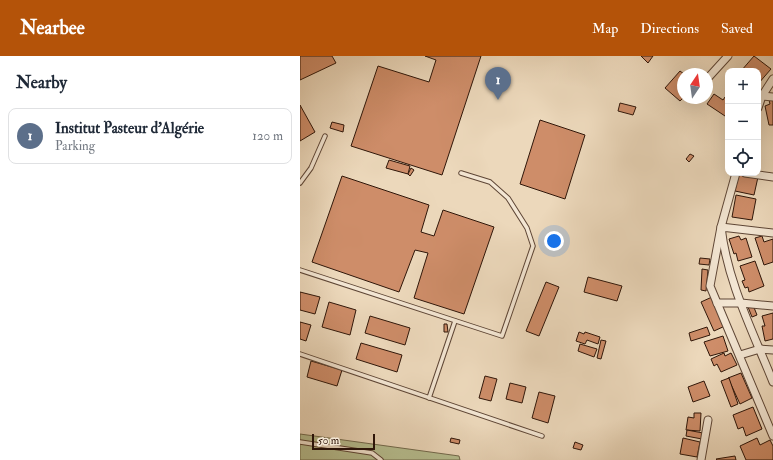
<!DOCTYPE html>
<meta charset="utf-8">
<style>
body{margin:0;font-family:"IM FELL Double Pica",serif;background:#f6f6f7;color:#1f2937}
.controls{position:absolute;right:12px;top:12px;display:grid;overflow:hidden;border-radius:8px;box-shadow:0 4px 16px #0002}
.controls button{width:36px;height:36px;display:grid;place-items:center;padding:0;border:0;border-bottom:1px solid #e0e1e3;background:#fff;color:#1f2937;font:20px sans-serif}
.compass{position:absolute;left:377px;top:12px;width:36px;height:36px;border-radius:50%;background:#fff;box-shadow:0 4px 16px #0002;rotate:13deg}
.scale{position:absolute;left:12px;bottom:10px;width:63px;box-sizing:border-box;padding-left:4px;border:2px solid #2f1609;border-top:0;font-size:11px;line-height:14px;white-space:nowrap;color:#2f1609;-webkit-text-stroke:3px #f3e6d3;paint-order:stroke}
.you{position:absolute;left:254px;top:185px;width:14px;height:14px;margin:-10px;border:3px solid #fff;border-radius:50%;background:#1a73e8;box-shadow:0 0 0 6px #1a73e833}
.badge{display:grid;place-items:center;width:26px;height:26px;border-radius:50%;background:#b45309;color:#fff;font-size:13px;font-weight:700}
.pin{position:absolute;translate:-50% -33px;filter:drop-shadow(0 1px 2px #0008)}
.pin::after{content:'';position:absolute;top:21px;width:14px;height:12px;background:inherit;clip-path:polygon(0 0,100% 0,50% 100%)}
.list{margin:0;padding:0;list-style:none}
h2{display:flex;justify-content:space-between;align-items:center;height:52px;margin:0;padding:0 16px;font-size:17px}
h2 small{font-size:13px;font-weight:400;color:#747a83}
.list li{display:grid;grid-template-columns:26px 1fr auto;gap:12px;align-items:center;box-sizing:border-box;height:56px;margin:0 8px 8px;padding:0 8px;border:1px solid #e0e1e3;border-radius:8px}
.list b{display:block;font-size:15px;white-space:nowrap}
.list p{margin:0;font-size:13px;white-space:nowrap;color:#747a83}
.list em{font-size:13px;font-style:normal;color:#747a83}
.icon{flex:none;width:22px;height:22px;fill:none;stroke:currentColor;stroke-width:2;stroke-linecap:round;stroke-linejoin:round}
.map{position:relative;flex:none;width:473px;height:404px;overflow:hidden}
header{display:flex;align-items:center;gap:24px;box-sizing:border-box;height:56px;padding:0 20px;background:#b45309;color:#fff}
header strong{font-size:19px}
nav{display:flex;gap:22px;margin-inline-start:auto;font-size:14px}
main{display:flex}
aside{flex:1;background:#fff}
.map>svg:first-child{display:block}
.green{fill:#b7bf91;stroke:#736a4d}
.building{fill:#ce8d69;stroke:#2f1609}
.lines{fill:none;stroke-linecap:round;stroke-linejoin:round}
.lane-casing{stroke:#5e4636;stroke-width:5.5}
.street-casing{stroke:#5e4636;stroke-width:9}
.lane{stroke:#f3e6d3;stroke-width:3.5}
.street{stroke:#f3e6d3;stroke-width:7}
</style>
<header>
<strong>Nearbee</strong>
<nav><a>Map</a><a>Directions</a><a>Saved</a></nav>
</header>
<main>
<aside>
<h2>Nearby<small></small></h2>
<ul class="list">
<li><span class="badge" style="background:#5c6f8a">1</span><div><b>Institut Pasteur d'Algérie</b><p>Parking</p></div><em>120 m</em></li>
</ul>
</aside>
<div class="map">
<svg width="473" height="404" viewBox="0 0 473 404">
<rect width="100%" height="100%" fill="#ecd8bb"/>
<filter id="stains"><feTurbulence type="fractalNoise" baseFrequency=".005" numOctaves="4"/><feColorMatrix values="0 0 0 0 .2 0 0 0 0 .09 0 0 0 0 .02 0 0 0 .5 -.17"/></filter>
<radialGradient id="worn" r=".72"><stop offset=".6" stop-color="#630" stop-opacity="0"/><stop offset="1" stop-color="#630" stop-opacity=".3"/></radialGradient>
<polygon class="green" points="0,378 159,400 160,404 0,404"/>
<g class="building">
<polygon points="0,0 32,0 36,7 0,24"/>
<polygon points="125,0 181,0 142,119 51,90 78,10 129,26 136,4"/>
<polygon points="341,0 353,0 348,7"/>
<polygon points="454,0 471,13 458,28 458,15 441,15"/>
<polygon points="380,15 384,18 383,42 380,45 365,32"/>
<polygon points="414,38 423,44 425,41 428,43 428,56 425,60 407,48"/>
<polygon points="473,42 473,69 469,69 465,50 470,48 469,44"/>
<polygon points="320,47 336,51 333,59 318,55"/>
<polygon points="0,49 15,76 0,85"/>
<polygon points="240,64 285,79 265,143 220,128"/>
<polygon points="32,66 44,69 43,76 30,72"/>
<polygon points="390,98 394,100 389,106 386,103"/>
<polygon points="89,104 110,110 108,118 86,112"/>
<polygon points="111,112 114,114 110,120 108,118"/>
<polygon points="439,117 458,121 454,139 435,135"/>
<polygon points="42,120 129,149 121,176 134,180 143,154 194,171 164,258 114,242 128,197 115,194 99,236 12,206"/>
<polygon points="436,139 456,143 452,164 432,161"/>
<polygon points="439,180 441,184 446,182 452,201 438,205 436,197 434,198 429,183"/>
<polygon points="462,180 464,186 473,183 473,206 464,209 455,182"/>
<polygon points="400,202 410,203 409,209 399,208"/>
<polygon points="455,205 464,230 449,236 448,231 445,232 442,225 445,224 440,210"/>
<polygon points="402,213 408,214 406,235 401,234"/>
<polygon points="288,221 322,230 317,245 284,236"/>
<polygon points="246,226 259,231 239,280 226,275"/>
<polygon points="0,236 20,241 15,258 0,254"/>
<polygon points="412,241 425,270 414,275 401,246"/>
<polygon points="29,246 56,254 50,279 22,271"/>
<polygon points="453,249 457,259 452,261 448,251"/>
<polygon points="473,257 473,283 465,285 462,270 465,270 462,260"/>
<polygon points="70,260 110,272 105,289 65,277"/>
<polygon points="0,266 11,269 6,285 0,283"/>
<polygon points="144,268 147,268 148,276 144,276"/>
<polygon points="407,271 410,279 391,285 389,277"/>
<polygon points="279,276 284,278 285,276 300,281 298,288 287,284 285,288 276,285"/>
<polygon points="423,280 428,295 410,300 404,286"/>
<polygon points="301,284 306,285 301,303 297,302"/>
<polygon points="61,287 102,299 97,316 56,303"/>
<polygon points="280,288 297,293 294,301 278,295"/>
<polygon points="424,297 425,300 431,297 437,309 421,316 417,308 414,310 411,303"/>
<polygon points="11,305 42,314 37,330 7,321"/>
<polygon points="441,317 452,342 440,348 428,322"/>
<polygon points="185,320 197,323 191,345 179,342"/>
<polygon points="429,322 438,348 431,351 421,325"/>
<polygon points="404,325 410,340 393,346 388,331"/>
<polygon points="210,327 226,331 222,347 206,343"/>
<polygon points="239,336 255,340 248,367 232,362"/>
<polygon points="453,351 462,373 446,380 443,371 438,373 433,359"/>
<polygon points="394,357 401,357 400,375 386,374 388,361 394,362"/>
<polygon points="387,374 403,377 402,383 386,380"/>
<polygon points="151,382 160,384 159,388 150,386"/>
<polygon points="383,382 400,386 397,401 380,398"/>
<polygon points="457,382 460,389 470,384 473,390 473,404 446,404 440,390"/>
<polygon points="275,386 283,389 281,394 273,392"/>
<polygon points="435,400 436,404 417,404 416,403"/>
</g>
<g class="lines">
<g class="lane-casing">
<g id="lane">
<polyline points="0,127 11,112 25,80"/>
<polyline points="0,214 202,280 233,190 227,172 208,142 190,126 161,117"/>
<polyline points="0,298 242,380"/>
<polyline points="129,342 155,265"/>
<polyline points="0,386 72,397 81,404"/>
</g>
</g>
<g class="street-casing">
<g id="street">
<polyline points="407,23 428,0"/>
<polyline points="462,40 473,41"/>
<polyline points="458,52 462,40 473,23"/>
<polyline points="436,117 421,171 410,230 473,380"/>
<polyline points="445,117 473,121"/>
<path d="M473 177 421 171C427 225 453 276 473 326"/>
<polyline points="417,247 441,247 473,250"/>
<polyline points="440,299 460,293 473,294"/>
<polyline points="401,404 408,364"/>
</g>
</g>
<use href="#lane" class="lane"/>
<use href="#street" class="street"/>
</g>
<rect width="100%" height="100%" filter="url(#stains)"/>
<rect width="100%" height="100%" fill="url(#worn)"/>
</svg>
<div class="controls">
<button>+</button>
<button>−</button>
<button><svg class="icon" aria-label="locate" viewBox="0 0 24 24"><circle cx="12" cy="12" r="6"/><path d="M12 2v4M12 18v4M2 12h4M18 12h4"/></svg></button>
</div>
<svg class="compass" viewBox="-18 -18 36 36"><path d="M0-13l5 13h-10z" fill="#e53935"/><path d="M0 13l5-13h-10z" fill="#747a83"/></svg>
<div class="scale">50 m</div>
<div class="you"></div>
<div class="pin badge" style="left:198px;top:44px;background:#5c6f8a">1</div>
</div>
</main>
